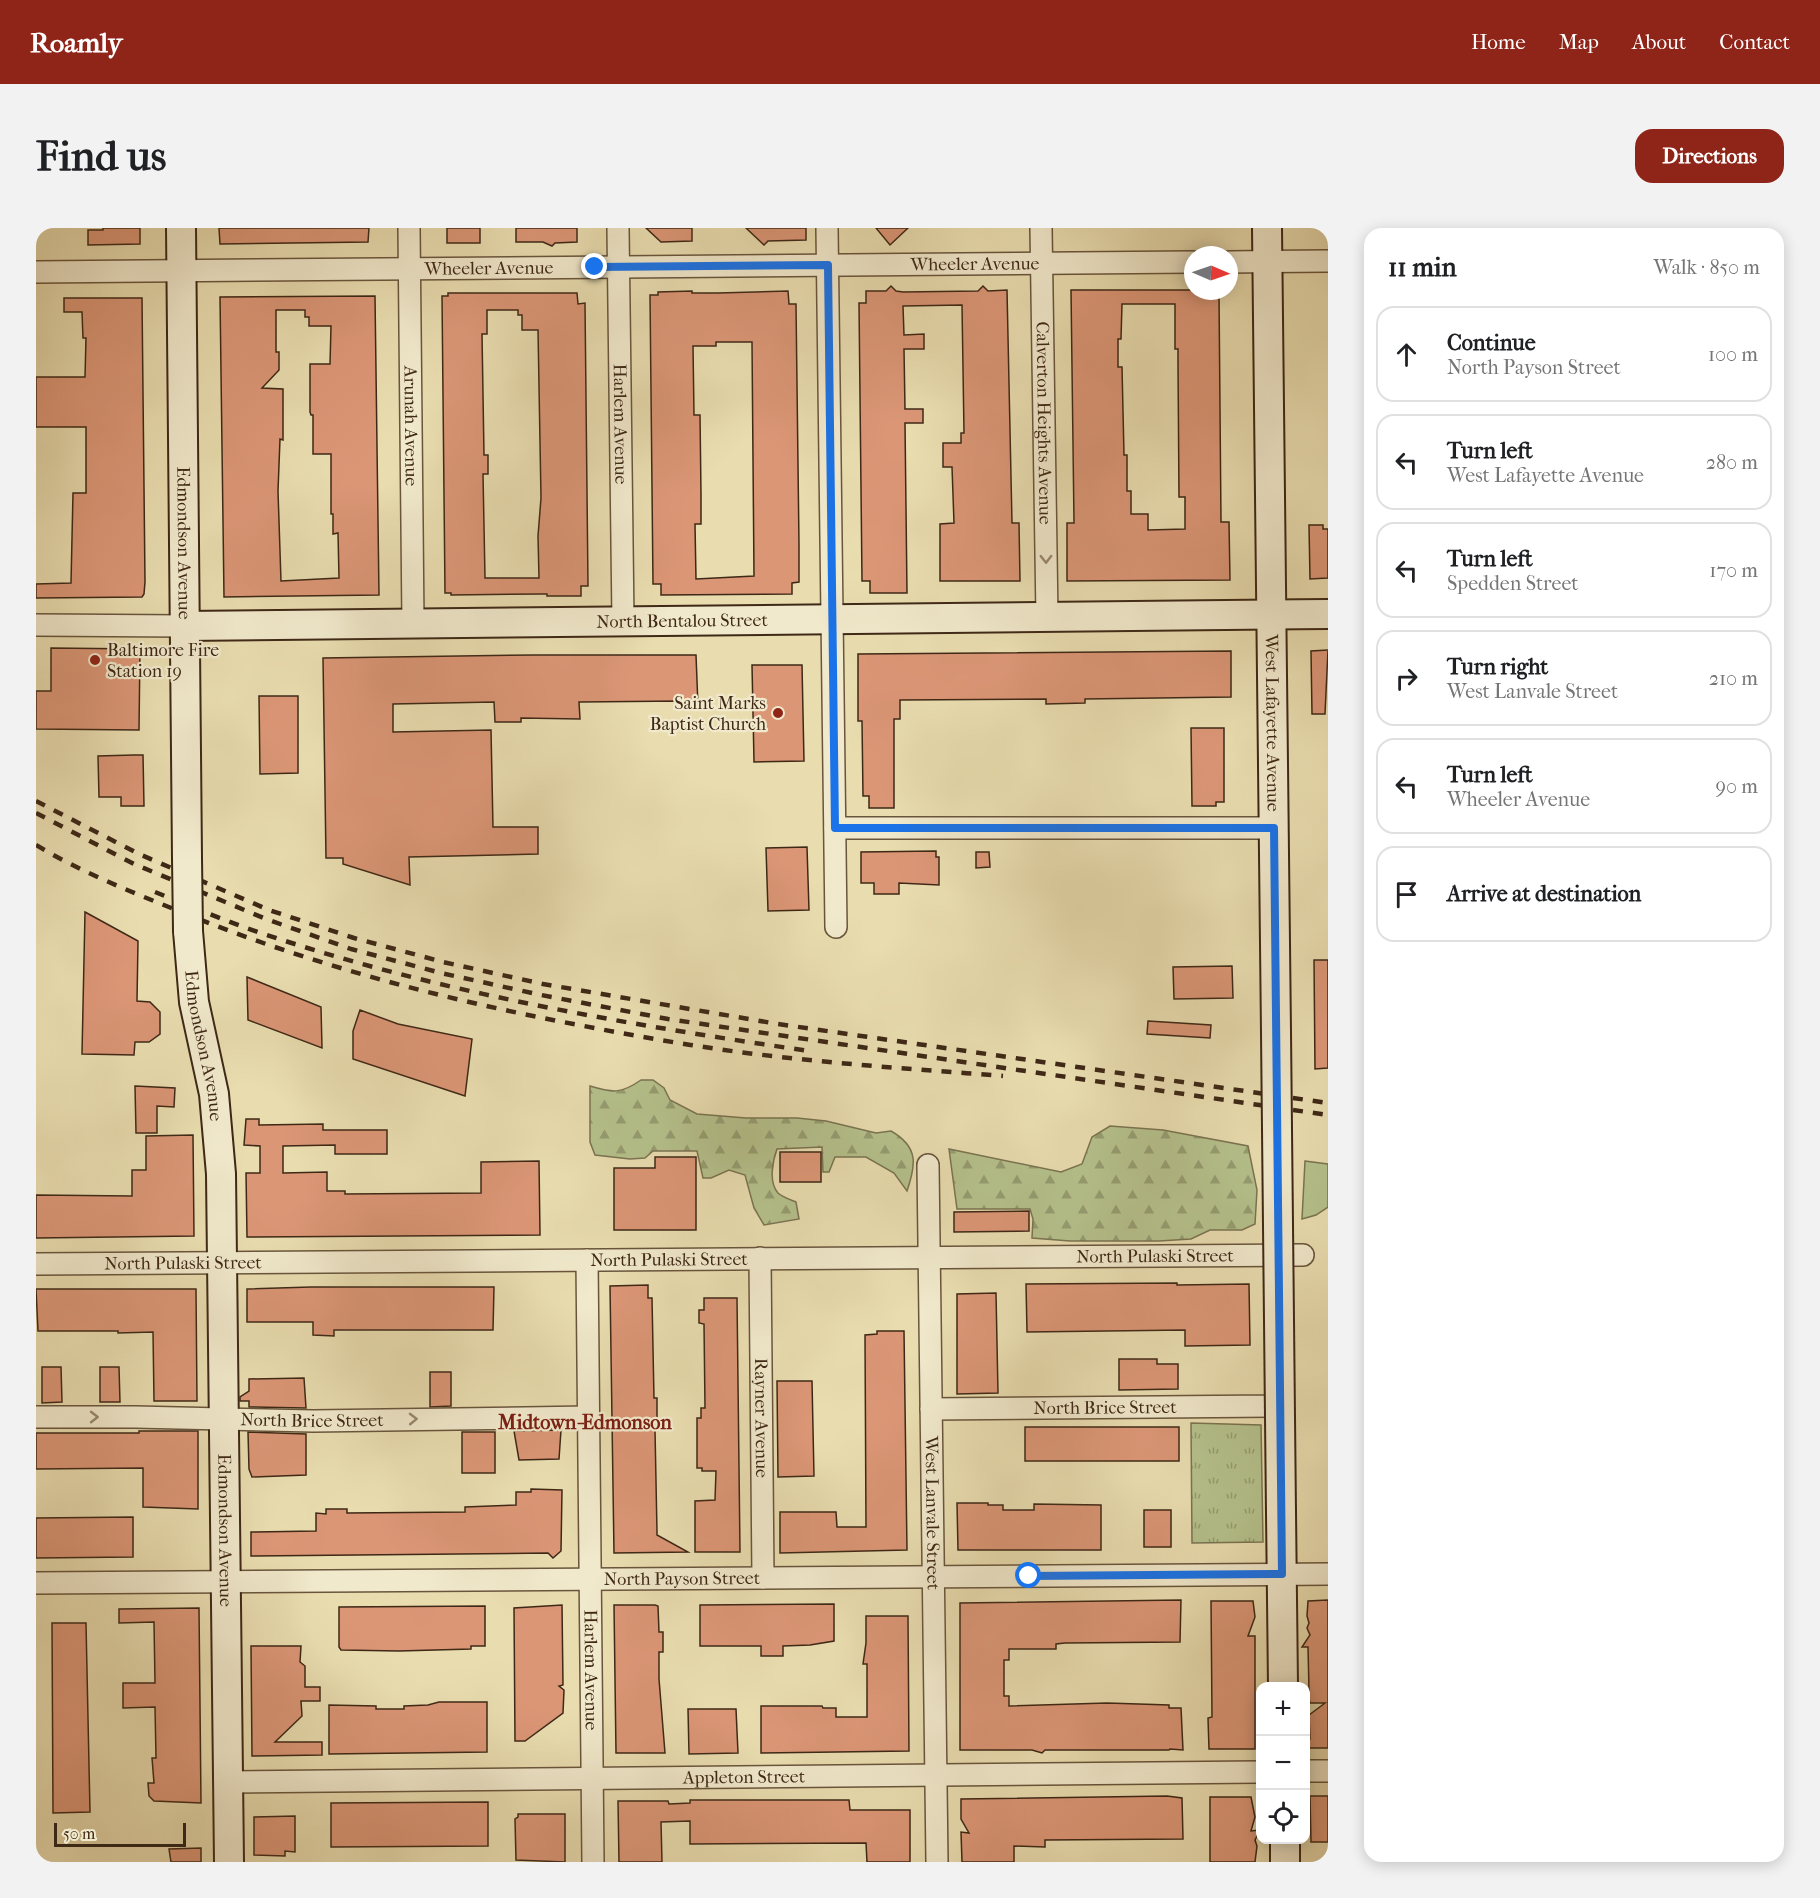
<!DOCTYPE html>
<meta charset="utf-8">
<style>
body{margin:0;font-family:"IM FELL French Canon",serif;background:#f2f2f2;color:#202124}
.controls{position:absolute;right:18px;bottom:18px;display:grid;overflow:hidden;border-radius:12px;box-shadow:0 3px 15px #0003}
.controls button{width:54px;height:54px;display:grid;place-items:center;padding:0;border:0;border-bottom:2px solid #e0e0e0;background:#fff;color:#202124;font:30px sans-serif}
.compass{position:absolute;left:1148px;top:18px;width:54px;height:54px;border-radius:50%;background:#fff;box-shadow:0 3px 15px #0003;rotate:92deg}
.scale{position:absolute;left:18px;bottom:15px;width:132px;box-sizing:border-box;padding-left:6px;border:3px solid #3e2816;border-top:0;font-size:16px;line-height:21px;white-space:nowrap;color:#3e2816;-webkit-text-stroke:4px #f1e9cc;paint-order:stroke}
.stop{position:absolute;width:18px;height:18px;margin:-14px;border:4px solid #1a73e8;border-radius:50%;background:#fff}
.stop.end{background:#1a73e8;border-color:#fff;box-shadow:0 2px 6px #0008}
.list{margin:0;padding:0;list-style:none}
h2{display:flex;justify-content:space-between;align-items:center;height:78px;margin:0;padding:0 24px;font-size:26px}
h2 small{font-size:20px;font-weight:400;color:#757577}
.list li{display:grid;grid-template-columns:39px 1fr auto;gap:18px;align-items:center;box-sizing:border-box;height:96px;margin:0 12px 12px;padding:0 12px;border:2px solid #e0e0e0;border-radius:18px}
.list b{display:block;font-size:22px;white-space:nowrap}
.list p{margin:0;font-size:20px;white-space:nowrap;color:#757577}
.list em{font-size:20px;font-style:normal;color:#757577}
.icon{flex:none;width:33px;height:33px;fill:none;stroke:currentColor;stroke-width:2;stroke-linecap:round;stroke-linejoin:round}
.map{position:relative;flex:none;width:1292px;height:1634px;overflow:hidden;border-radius:18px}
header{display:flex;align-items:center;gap:36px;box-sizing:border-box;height:84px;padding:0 30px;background:#8f2418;color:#fff}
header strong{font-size:28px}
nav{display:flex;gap:33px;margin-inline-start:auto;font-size:21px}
.intro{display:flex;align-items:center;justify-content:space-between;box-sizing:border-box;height:144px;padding:0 36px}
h1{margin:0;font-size:42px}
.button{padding:15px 27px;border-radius:18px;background:#8f2418;color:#fff;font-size:21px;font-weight:700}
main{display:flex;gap:36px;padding:0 36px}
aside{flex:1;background:#fff;border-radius:18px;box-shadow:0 3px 15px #0003}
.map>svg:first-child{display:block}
.grass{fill:#b5c18c;stroke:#7a7451;stroke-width:1.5}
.forest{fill:url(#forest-firs);stroke:#7a7451;stroke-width:1.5}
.park{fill:url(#park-tufts);stroke:#7a7451;stroke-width:1.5}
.building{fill:#db9676;stroke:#3e2816;stroke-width:1.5;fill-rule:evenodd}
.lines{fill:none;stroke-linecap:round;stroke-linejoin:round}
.street-casing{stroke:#69553c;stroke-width:24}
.secondary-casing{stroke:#3e2816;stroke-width:32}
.street{stroke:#f1e9cc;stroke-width:21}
.secondary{stroke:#f1e9cc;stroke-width:28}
.rail{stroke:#3e2816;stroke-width:4.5;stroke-dasharray:10 10;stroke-linecap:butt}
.secondary-bridge-casing{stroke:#3e2816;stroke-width:32;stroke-linecap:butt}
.secondary-bridge{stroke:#f1e9cc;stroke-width:28}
.oneway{stroke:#988871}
.route{stroke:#1a73e8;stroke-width:8}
.poi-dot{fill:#8f2418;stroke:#f1e9cc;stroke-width:2}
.labels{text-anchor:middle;stroke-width:4.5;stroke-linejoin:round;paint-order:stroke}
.street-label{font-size:18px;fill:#3e2816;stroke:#f1e9cc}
.poi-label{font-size:18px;fill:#3e2816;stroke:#f1e9cc;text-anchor:start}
.neighbourhood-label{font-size:20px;font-weight:bold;fill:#7a1f14;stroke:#f1e9cc}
</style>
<header>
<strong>Roamly</strong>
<nav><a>Home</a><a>Map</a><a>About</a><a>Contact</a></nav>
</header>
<div class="intro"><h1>Find us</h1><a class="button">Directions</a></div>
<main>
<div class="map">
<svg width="1292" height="1634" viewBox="0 0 1292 1634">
<defs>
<pattern id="forest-firs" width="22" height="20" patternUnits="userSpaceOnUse" patternTransform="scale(1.5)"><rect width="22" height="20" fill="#b5c18c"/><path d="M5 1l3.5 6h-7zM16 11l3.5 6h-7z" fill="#959d71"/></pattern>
<pattern id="park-tufts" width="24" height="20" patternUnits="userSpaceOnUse" patternTransform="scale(1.5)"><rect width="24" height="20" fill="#b5c18c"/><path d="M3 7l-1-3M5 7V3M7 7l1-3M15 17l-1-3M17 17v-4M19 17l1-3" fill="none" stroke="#959d71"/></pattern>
</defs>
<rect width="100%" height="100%" fill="#e9ddb0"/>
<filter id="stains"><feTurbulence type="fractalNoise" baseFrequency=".00333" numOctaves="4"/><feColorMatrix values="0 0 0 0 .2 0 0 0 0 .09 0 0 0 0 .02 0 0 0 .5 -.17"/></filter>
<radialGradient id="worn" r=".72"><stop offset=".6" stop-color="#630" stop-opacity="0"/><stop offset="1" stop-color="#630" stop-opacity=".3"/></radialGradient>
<polygon class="grass" points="1269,933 1292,936 1292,979 1280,987 1266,991"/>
<g class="forest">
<path d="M605 852H617L628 860 634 872 661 886 710 890H761L790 893 840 905 855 903C883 919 880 937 871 963L858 945 830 929H799L793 944H787L786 919 741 921C737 932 732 954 742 965 746 969 755 972 760 974L763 991 728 997 718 980 709 947 693 942 675 950H667L661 923H617L609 930 594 931 559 927 554 914V858C577 865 585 866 605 852Z"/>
<polygon points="1074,898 1127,902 1212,918 1221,962 1219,996 1206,1002 1174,1002 1155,1011 1123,1013 1034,1013 996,1010 997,991 994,981 921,981 913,921 1025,944 1046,936 1056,909"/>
</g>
<polygon class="park" points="1155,1195 1225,1197 1227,1314 1156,1315"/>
<g class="building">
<polygon points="67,0 104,0 104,16 52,17 52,2 67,2"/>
<polygon points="183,0 333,0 332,14 184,16"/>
<rect x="411" y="0" width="33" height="15"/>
<polygon points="480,0 541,0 541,14 519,15 516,18 507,14 480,14"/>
<polygon points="610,0 656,0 656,13 625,14"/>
<polygon points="710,0 770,0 770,12 732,13 728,17"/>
<polygon points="840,0 872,0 854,17"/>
<polygon points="855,58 860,63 867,64 942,63 947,58 952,63 971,62 976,295 983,295 984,353 904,353 904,296 918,295 916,239 907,239 907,215 925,215 925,205 928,205 926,77 867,78 868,107 888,106 888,121 868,121 869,181 887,181 887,195 869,195 871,365 834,365 834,353 826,353 823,75 830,75 830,63 850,63"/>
<path d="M1035 62H1157L1174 63 1175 66H1183L1185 294H1193L1194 352 1031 353V295H1038ZM1086 76H1139V121H1142V136L1143 269H1149V301L1112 302V286H1095V263H1091V227H1088L1086 139H1082V111H1085Z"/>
<path d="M656 63V65H682L752 63 753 76H760L763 316V354L756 355V366L625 367V356H617L614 67H622V64ZM680 114H716L718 348 660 351 659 296H665V266L664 187H658L657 118H680Z"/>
<path d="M412 65H541L542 76 549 75 552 358H545V368H511V366H505L415 367V365H409L406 68H412ZM451 82H482V87H486V102H502L505 270 502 308 503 350H449L447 246H452V227H448L446 106H451Z"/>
<path d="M339 68 343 367 188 369 184 69ZM240 82H269V89H273V98H295L294 136H274V184L275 187H277V226H295V286H297V306L302 305 303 350 245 353 242 263 244 211 247 212V161L226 160 243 142V124H240Z"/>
<polygon points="28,70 106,70 109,354 108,366 106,369 0,370 0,356 35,355 37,265 50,265 50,199 0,199 0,149 49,149 50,110 47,110 46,84 28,84"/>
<polygon points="1273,297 1287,297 1287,301 1292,301 1292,350 1274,351"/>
<polygon points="15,420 104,421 103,502 0,501 0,463 15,463"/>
<polygon points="1292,422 1289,486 1276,486 1275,423"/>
<polygon points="1195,423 1195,469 1049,471 1049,475 1010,476 1010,471 864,472 864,491 858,491 858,580 833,580 833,568 827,568 826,493 822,493 822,426"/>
<polygon points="498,427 660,427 662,478 646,478 646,473 543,474 544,491 485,490 485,494 459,494 458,474 357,476 357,504 455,502 457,599 502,599 502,626 373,629 374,657 307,636 307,630 290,630 287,430"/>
<polygon points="716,437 766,437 768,533 718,534"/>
<polygon points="223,468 262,468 262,545 224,546"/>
<polygon points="1155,500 1188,500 1188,574 1180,574 1180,578 1156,578"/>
<polygon points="98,527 107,527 108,578 85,578 85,569 63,569 62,528"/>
<polygon points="771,619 773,682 732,683 730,620"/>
<polygon points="900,623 900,629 903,629 903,657 863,655 863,666 838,666 838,655 825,655 825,624"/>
<polygon points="940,624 953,624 954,639 940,640"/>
<polygon points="49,684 102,713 101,773 114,774 124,784 124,806 113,814 99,814 98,827 46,826"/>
<polygon points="1278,732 1292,732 1292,840 1279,841"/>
<polygon points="1196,738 1197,770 1138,771 1137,739"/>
<polygon points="211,749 285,779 286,820 212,792"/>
<polygon points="324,782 362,796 436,811 429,868 317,831 317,803"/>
<polygon points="1112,793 1175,797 1174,810 1111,806"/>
<polygon points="99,858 139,860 138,879 121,878 121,905 100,905"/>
<polygon points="210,891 223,891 223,897 287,896 287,902 351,902 351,926 299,926 299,917 247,918 247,945 291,944 291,963 309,963 309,966 445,965 445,934 503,933 504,1007 211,1009 210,945 224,945 224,918 208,917"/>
<polygon points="157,907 158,1008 0,1010 0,967 96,968 96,942 110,942 110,908"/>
<rect x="744" y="924" width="41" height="30"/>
<polygon points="619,929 660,929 660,1002 578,1002 578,940 619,940"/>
<polygon points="993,983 993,1003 918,1004 918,984"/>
<polygon points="1141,1055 1141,1057 1213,1056 1214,1117 1149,1118 1149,1102 991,1104 990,1056"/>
<polygon points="612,1057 612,1070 616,1070 618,1170 621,1170 621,1202 619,1202 621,1304 621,1307 652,1324 578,1325 574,1058"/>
<polygon points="275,1059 458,1059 457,1102 298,1102 298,1108 277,1107 277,1094 211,1094 211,1061"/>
<polygon points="0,1061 160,1061 161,1173 118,1173 117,1104 82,1105 82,1103 2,1103"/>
<polygon points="960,1065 962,1165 921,1166 921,1066"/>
<polygon points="668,1070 701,1070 704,1324 659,1324 659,1273 679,1272 680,1243 666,1243 666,1240 661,1240 661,1190 665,1190 665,1180 669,1180 668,1096 663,1095 663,1082 668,1082"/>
<polygon points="841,1103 868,1103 871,1322 744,1325 744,1284 800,1284 801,1299 830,1299 829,1107 841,1106"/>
<polygon points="1083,1131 1121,1131 1121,1136 1142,1136 1142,1161 1083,1162"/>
<polygon points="6,1139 25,1139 26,1174 6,1175"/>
<polygon points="64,1139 83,1139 84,1174 64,1174"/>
<polygon points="394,1144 415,1144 415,1178 394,1179"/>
<polygon points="268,1150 270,1180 213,1179 213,1173 204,1173 204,1169 213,1163 213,1151"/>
<polygon points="741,1153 776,1153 778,1248 742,1249"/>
<rect x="989" y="1199" width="154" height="34"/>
<polygon points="525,1202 523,1231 483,1232 478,1203"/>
<polygon points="103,1203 162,1203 162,1281 107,1279 107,1240 0,1241 0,1205 103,1205"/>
<polygon points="212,1204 270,1206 270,1247 216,1249 213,1241"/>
<rect x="426" y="1204" width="33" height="41"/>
<polygon points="495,1261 526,1262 525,1323 517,1330 512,1325 215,1328 215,1304 280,1303 280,1285 290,1286 290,1281 311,1281 311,1285 429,1284 429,1279 480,1277 480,1264 495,1264"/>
<polygon points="921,1275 952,1275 952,1277 967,1277 967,1282 998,1282 998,1276 1065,1277 1065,1322 922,1322"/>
<rect x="1108" y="1282" width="27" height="37"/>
<polygon points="97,1289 97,1329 0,1330 0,1290"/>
<polygon points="1145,1372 1144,1414 1029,1415 1020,1416 1020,1421 973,1421 973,1432 968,1432 968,1468 973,1468 973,1478 1071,1475 1133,1477 1133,1480 1145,1480 1147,1522 1134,1521 1133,1522 1009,1522 1006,1525 996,1522 924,1522 924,1375"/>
<polygon points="1292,1372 1292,1520 1269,1520 1269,1514 1274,1511 1273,1487 1289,1475 1274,1475 1272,1466 1273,1463 1272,1419 1266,1419 1274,1407 1271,1400 1273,1395 1271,1388 1272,1373"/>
<polygon points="1175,1373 1217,1373 1219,1389 1212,1408 1219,1408 1219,1521 1173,1521 1172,1490 1176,1489"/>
<polygon points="798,1376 798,1413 774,1417 747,1418 747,1428 725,1428 725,1418 664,1418 664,1377"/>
<polygon points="526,1377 527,1457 523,1458 528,1462 527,1485 489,1513 479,1513 478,1380"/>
<polygon points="578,1377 619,1377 622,1378 623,1404 627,1404 627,1424 623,1424 623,1451 629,1525 580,1525"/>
<polygon points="449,1378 449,1418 435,1418 435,1421 363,1423 305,1422 303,1419 303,1379"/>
<polygon points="163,1380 165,1575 118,1573 113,1568 112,1555 118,1555 116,1530 120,1530 119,1479 87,1480 87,1455 119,1455 118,1394 83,1395 83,1381"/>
<polygon points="830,1388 872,1388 873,1523 725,1525 725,1478 786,1478 787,1480 800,1480 800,1489 831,1489 831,1436 827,1436 830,1415"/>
<polygon points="16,1395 50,1395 54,1584 17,1585"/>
<polygon points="215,1418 265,1418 264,1434 269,1438 269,1459 284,1459 284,1473 265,1473 266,1488 239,1514 286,1514 286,1527 216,1528"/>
<polygon points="403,1474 451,1474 451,1524 293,1526 293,1477 340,1478 340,1481 368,1481 368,1478 392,1477"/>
<polygon points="652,1481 700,1481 702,1525 653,1526"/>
<polygon points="1131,1568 1146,1570 1147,1611 1009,1612 1009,1619 978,1618 978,1634 926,1634 925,1604 933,1605 925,1591 925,1571"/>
<polygon points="1274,1568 1292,1568 1292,1614 1275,1614"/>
<polygon points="1174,1569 1215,1569 1219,1589 1215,1603 1224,1602 1219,1612 1221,1618 1219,1634 1174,1634"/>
<polygon points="654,1572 813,1572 814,1582 874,1582 874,1634 831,1634 830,1615 654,1616 654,1593 625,1594 626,1634 583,1634 582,1573 632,1573 633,1576 654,1575"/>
<polygon points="452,1574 452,1618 295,1619 295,1575"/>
<polygon points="482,1586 529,1586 529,1634 480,1632 479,1591 482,1589"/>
<polygon points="259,1588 259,1624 249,1623 249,1628 218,1627 218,1589"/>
<polygon points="165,1620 165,1634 135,1634 133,1621"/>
</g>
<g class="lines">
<g class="street-casing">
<g id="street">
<path id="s1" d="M373 0 377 395"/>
<path id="s2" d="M582 0 587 393"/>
<polyline points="791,0 800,699"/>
<path id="s3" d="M1005 0 1011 389"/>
<polyline points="1193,34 1292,33"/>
<path id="s4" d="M0 44 1157 34"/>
<polyline points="0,397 148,398"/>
<polyline points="799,600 1238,600"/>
<path id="s5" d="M892 937 901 1634"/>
<path id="s6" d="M724 1030 727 1350"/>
<path id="s7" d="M551 1032 557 1634"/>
<path id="s8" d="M0 1036 1267 1027"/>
<path id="s9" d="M895 1181 1244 1178V1165"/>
<path id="s10" d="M0 1189H99L277 1193 553 1189"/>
<path id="s11" d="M0 1355 1292 1346"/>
<polyline points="1270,1543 1292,1543"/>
<path id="s12" d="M192 1554 1224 1544"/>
</g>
</g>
<g class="secondary-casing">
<g id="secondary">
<path id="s13" d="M145 0 151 630"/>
<path id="s14" d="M1231 0 1240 805"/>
<path id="s15" d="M148 398 1292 386"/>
<path id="s16" d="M152 703 158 774 178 866 185 946 193 1634"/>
<polyline points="1245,1284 1247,1458"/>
<polyline points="1249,1612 1249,1634"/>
</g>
</g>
<use href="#street" class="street"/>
<use href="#secondary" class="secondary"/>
<g class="rail">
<polyline points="0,573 103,626 233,682 318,710 407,734 507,756 742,796 1292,875"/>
<polyline points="0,585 98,636 230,691 315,721 405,745 505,767 632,791 1292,887"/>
<path d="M0 617C50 647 106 668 160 690 286 740 415 773 548 798 610 810 673 821 736 828 813 837 890 842 967 848"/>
<path d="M119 664C154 678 189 693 225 705 403 765 588 796 773 823"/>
</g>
<g class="secondary-bridge-casing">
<g id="secondary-bridge">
<polyline points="151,630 152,703"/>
<polyline points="1240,805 1245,1284"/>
</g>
</g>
<use href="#secondary-bridge" class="secondary-bridge"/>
</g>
<defs><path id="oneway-chevron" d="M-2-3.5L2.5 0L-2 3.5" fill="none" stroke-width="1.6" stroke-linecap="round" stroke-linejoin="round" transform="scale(1.5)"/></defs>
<g class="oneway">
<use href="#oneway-chevron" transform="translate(1010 331) rotate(89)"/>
<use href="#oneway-chevron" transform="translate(58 1189)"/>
<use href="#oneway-chevron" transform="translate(377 1191) rotate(-1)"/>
</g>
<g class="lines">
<polyline class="route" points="559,39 792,37 799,600 1238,600 1246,1346 993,1348"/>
</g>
<g class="poi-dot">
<circle cx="59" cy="432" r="6"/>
<circle cx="742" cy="485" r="6"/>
</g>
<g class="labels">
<g class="street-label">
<text dy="6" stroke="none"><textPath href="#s4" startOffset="939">Wheeler Avenue</textPath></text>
<text dy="6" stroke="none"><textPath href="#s4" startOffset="453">Wheeler Avenue</textPath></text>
<text dy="6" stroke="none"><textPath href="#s3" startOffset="195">Calverton Heights Avenue</textPath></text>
<text dy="6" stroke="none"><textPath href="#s2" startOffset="196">Harlem Avenue</textPath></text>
<text dy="6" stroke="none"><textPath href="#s1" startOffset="198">Arunah Avenue</textPath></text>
<text dy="6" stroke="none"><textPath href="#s13" startOffset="315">Edmondson Avenue</textPath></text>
<text dy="6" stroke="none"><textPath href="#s15" startOffset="498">North Bentalou Street</textPath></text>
<text dy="6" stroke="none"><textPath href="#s14" startOffset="495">West Lafayette Avenue</textPath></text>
<text dy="6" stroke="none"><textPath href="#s16" startOffset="116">Edmondson Avenue</textPath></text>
<text dy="6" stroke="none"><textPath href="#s8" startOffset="1119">North Pulaski Street</textPath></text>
<text dy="6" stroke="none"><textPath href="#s8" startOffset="633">North Pulaski Street</textPath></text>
<text dy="6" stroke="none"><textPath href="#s8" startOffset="147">North Pulaski Street</textPath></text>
<text dy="6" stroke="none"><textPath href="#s9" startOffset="174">North Brice Street</textPath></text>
<text dy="6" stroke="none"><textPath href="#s6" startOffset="160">Rayner Avenue</textPath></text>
<text dy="6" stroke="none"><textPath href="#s10" startOffset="276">North Brice Street</textPath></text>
<text dy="6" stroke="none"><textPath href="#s5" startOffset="348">West Lanvale Street</textPath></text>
<text dy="6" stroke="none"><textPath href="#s16" startOffset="602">Edmondson Avenue</textPath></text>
<text dy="6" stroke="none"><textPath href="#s11" startOffset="646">North Payson Street</textPath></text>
<text dy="6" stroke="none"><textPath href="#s7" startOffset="410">Harlem Avenue</textPath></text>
<text dy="6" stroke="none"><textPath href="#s12" startOffset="516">Appleton Street</textPath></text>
</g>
<g class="poi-label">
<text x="71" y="428">Baltimore Fire<tspan x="71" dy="21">Station 19</tspan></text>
<text x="730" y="481" text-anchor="end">Saint Marks<tspan x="730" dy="21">Baptist Church</tspan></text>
</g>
<g class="neighbourhood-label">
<text x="549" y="1201">Midtown-Edmonson</text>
</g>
</g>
<rect width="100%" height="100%" filter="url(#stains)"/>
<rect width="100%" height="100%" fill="url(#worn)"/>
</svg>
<div class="controls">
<button>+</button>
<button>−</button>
<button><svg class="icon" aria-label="locate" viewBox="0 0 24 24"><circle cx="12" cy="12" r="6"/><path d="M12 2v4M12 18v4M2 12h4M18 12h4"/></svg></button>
</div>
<svg class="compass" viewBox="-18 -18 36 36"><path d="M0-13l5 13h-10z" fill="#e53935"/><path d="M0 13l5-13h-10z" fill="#757577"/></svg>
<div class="scale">50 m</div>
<div class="stop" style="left:993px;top:1348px"></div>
<div class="stop end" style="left:559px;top:39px"></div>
</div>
<aside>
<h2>11 min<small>Walk · 850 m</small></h2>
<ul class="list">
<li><svg class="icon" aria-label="ahead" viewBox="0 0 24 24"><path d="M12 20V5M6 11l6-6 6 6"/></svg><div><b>Continue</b><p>North Payson Street</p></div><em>100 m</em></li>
<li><svg class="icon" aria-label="left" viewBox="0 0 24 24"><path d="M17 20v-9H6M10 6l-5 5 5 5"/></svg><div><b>Turn left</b><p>West Lafayette Avenue</p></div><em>280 m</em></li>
<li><svg class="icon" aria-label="left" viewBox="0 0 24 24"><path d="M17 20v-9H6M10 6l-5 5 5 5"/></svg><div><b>Turn left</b><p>Spedden Street</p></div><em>170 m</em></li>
<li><svg class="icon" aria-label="right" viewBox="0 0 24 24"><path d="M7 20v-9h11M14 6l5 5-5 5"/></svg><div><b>Turn right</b><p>West Lanvale Street</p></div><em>210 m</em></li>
<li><svg class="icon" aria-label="left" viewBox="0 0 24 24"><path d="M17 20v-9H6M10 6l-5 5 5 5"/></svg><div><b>Turn left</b><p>Wheeler Avenue</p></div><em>90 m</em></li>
<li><svg class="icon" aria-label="arrive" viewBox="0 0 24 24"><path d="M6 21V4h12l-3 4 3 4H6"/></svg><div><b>Arrive at destination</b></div></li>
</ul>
</aside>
</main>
